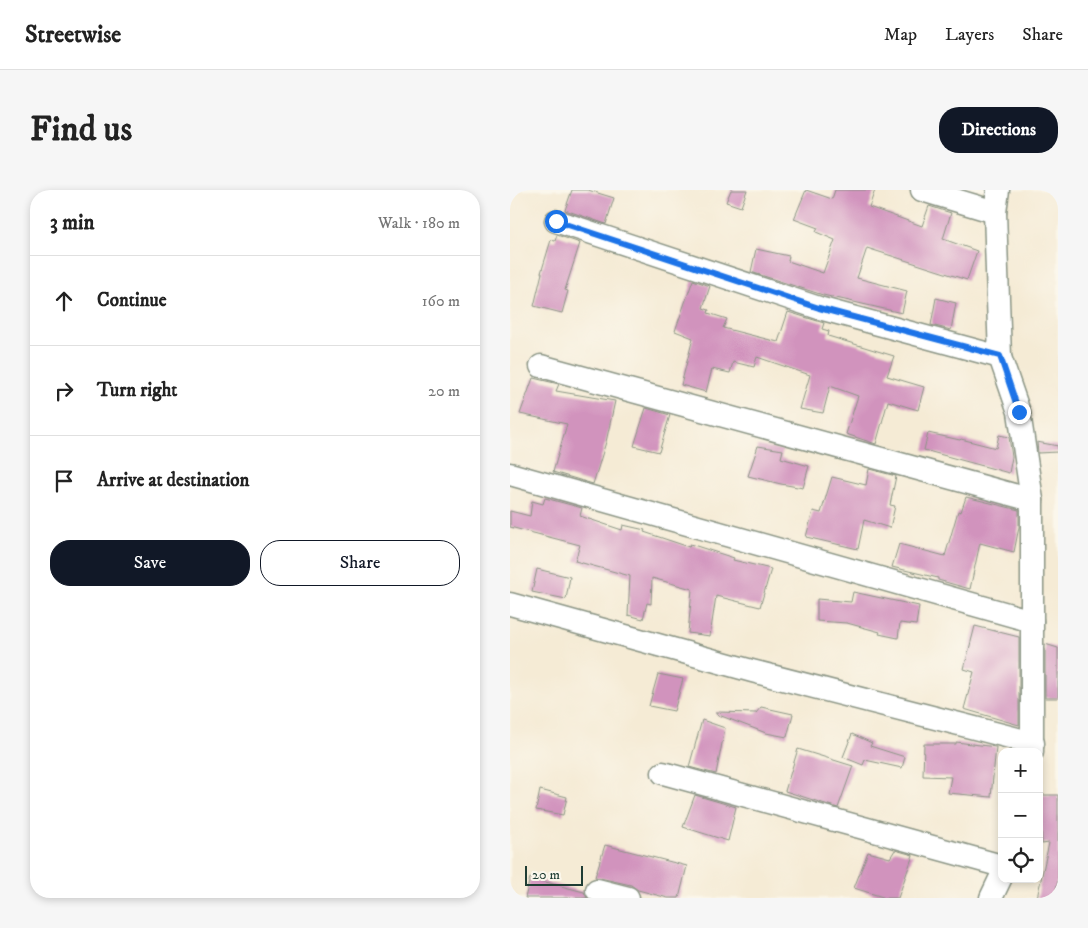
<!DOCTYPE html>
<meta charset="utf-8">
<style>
body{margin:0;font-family:"IM FELL DW Pica",serif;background:#f6f6f6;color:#222}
.controls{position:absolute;right:15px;bottom:15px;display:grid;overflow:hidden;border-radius:10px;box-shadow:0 2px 8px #0003}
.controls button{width:45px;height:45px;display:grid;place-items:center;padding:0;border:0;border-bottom:1px solid #e0e0e0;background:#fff;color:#222;font:25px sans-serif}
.scale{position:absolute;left:15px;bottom:12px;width:58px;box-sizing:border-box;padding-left:5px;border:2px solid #1f3d34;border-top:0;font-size:14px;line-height:18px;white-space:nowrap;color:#1f3d34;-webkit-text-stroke:4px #fbf7ec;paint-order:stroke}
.stop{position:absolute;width:15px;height:15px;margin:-11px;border:4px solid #1a73e8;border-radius:50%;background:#fff}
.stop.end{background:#1a73e8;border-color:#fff;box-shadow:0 1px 5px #0008}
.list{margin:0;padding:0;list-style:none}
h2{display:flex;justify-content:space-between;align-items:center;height:65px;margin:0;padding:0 20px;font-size:21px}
h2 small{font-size:16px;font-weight:400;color:#767676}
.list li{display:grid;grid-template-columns:32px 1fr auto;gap:15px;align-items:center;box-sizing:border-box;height:90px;padding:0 20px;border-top:1px solid #e0e0e0}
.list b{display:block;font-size:19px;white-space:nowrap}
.list em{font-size:16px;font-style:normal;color:#767676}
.actions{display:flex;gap:10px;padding:15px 20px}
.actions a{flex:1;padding:11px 0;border:1px solid #111827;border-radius:20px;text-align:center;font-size:18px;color:#111827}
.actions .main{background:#111827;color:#fff}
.icon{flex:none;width:28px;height:28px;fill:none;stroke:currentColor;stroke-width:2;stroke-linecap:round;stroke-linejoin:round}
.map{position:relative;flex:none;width:548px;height:708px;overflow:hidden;border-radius:20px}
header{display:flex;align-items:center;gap:30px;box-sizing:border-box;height:70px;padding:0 25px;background:#fff;border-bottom:1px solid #e0e0e0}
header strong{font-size:24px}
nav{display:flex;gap:28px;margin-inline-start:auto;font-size:18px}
.intro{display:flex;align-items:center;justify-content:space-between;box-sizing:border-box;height:120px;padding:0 30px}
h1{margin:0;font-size:35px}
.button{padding:12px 22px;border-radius:20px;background:#111827;color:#fff;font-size:18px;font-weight:700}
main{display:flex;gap:30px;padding:0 30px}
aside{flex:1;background:#fff;border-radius:20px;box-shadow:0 2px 8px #0003}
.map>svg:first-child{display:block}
.building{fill:#d193bd}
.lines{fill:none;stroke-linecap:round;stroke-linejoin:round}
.minor-casing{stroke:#8a9484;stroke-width:25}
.minor{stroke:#fff;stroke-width:22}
.route{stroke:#1a73e8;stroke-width:6}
</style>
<header>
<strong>Streetwise</strong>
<nav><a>Map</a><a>Layers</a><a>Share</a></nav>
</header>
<div class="intro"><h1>Find us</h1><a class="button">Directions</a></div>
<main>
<aside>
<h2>3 min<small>Walk · 180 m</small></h2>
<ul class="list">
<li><svg class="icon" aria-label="ahead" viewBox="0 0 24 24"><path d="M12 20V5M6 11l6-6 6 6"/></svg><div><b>Continue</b></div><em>160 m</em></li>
<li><svg class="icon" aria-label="right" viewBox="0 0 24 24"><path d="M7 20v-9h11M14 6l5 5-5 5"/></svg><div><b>Turn right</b></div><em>20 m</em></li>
<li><svg class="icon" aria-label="arrive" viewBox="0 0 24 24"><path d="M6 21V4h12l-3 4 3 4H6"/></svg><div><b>Arrive at destination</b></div></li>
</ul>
<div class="actions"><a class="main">Save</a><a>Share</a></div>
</aside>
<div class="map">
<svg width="548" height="708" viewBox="0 0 548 708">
<rect width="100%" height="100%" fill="#fbf7ec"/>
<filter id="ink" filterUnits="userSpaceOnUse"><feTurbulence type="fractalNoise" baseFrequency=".02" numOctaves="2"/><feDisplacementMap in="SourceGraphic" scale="10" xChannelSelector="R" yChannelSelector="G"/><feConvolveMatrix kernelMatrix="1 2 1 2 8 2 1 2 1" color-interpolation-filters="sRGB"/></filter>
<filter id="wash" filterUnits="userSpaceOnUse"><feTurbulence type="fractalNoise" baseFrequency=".0096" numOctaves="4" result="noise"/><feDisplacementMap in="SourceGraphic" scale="20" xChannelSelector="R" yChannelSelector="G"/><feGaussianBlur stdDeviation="1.12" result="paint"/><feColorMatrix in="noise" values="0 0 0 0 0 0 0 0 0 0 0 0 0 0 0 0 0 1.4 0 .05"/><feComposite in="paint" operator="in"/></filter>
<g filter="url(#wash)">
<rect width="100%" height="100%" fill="#f5ebd5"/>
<g id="blocks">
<g class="building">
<polygon points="62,0 78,0 104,8 96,34 55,20"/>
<polygon points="221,0 237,0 231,17 216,12"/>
<polygon points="296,0 322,9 325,0 365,0 359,17 412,36 419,16 441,23 433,49 467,61 457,90 357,58 347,88 397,101 392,123 313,105 241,82 246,59 279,66 278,71 313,83 325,50 306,42 308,38 284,29"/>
<polygon points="47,45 70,53 55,100 58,101 52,123 24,116 32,83 31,83 41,50 45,51"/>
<polygon points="183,90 200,96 193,118 199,120 198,123 217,129 213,138 268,152 278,122 314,133 312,139 319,141 318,146 384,166 377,186 414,197 408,220 378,211 366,254 336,244 348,206 320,196 313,223 290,219 300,185 247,167 244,177 223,172 220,183 202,179 196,202 171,195 183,148 165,141"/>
<polygon points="426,108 446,113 441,140 421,135"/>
<polygon points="23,188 49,194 46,201 105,211 96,252 83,294 43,282 57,234 10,224"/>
<polygon points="136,218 160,225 149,262 124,256"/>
<polygon points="418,243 450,250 451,249 486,258 489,245 499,247 502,267 499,283 414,260"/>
<polygon points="527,252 548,256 548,262 528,263"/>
<polygon points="248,256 273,260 271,268 299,276 293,298 271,294 238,286"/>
<polygon points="359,279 386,286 380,315 385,316 380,338 354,330 348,359 296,347 303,321 311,323 322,287 356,295"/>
<polygon points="456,307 509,320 509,337 504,362 470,353 460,399 428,390 428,388 382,377 389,354 435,366 448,321 451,322"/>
<polygon points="35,308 72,318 70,326 112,340 113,335 135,340 134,342 179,357 180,354 224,368 223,370 261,379 250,417 206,406 200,446 178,443 182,399 142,388 141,414 137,413 133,429 118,425 120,386 65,371 70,355 0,337 0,321 20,326 22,311 33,314"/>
<polygon points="27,379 60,387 56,409 22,402"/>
<polygon points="343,402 409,416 406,435 390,433 388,448 369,444 370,442 337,433 307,431 307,409 341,412"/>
<polygon points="465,436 509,447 509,535 454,519 464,482 454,479"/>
<polygon points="535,454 548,458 548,508 535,508"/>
<polygon points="148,484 173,489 164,521 139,516"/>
<polygon points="251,517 283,524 277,547 256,543 206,524 206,522 246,523"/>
<polygon points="192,530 215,538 206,584 179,577"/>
<polygon points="342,544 362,553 360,556 395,567 392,578 355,570 353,575 333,567"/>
<polygon points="446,552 486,557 481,607 438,603 441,587 413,586 414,554 446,554"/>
<polygon points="288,559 343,576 328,618 275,601"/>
<polygon points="30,600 57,607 53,625 26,620"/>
<polygon points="185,605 226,617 218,651 173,637"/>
<polygon points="530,605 548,605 548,691 544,708 527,708 539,653 532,654 531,630 529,630"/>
<polygon points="95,655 177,676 169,708 158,708 128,700 121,695 85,687"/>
<polygon points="385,660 403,665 388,708 376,708 344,698 358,662 380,668"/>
<polygon points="20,688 74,702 77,708 15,708"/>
</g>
</g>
</g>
<g filter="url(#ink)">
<use href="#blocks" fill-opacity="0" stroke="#8a9484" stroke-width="1"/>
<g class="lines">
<g class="minor-casing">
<g id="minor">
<polyline points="412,0 485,22"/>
<polyline points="488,0 485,22 490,167 509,222 522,310 522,562"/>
<polyline points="46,31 309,118 490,167"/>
<polyline points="31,176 522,310"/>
<polyline points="0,284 522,431"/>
<polyline points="0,414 242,481 523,553"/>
<polyline points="153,583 492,676"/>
<polyline points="87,700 118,708"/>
<polyline points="481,708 492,685"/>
</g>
</g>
<use href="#minor" class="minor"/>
</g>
</g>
<g class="lines" filter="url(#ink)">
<polyline class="route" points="46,31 309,118 490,166 509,222"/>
</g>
</svg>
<div class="controls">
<button>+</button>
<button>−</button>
<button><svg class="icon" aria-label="locate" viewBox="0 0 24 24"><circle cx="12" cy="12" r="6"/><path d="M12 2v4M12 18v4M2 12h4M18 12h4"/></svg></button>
</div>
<div class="scale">20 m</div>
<div class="stop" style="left:46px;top:31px"></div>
<div class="stop end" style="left:509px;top:222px"></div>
</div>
</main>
